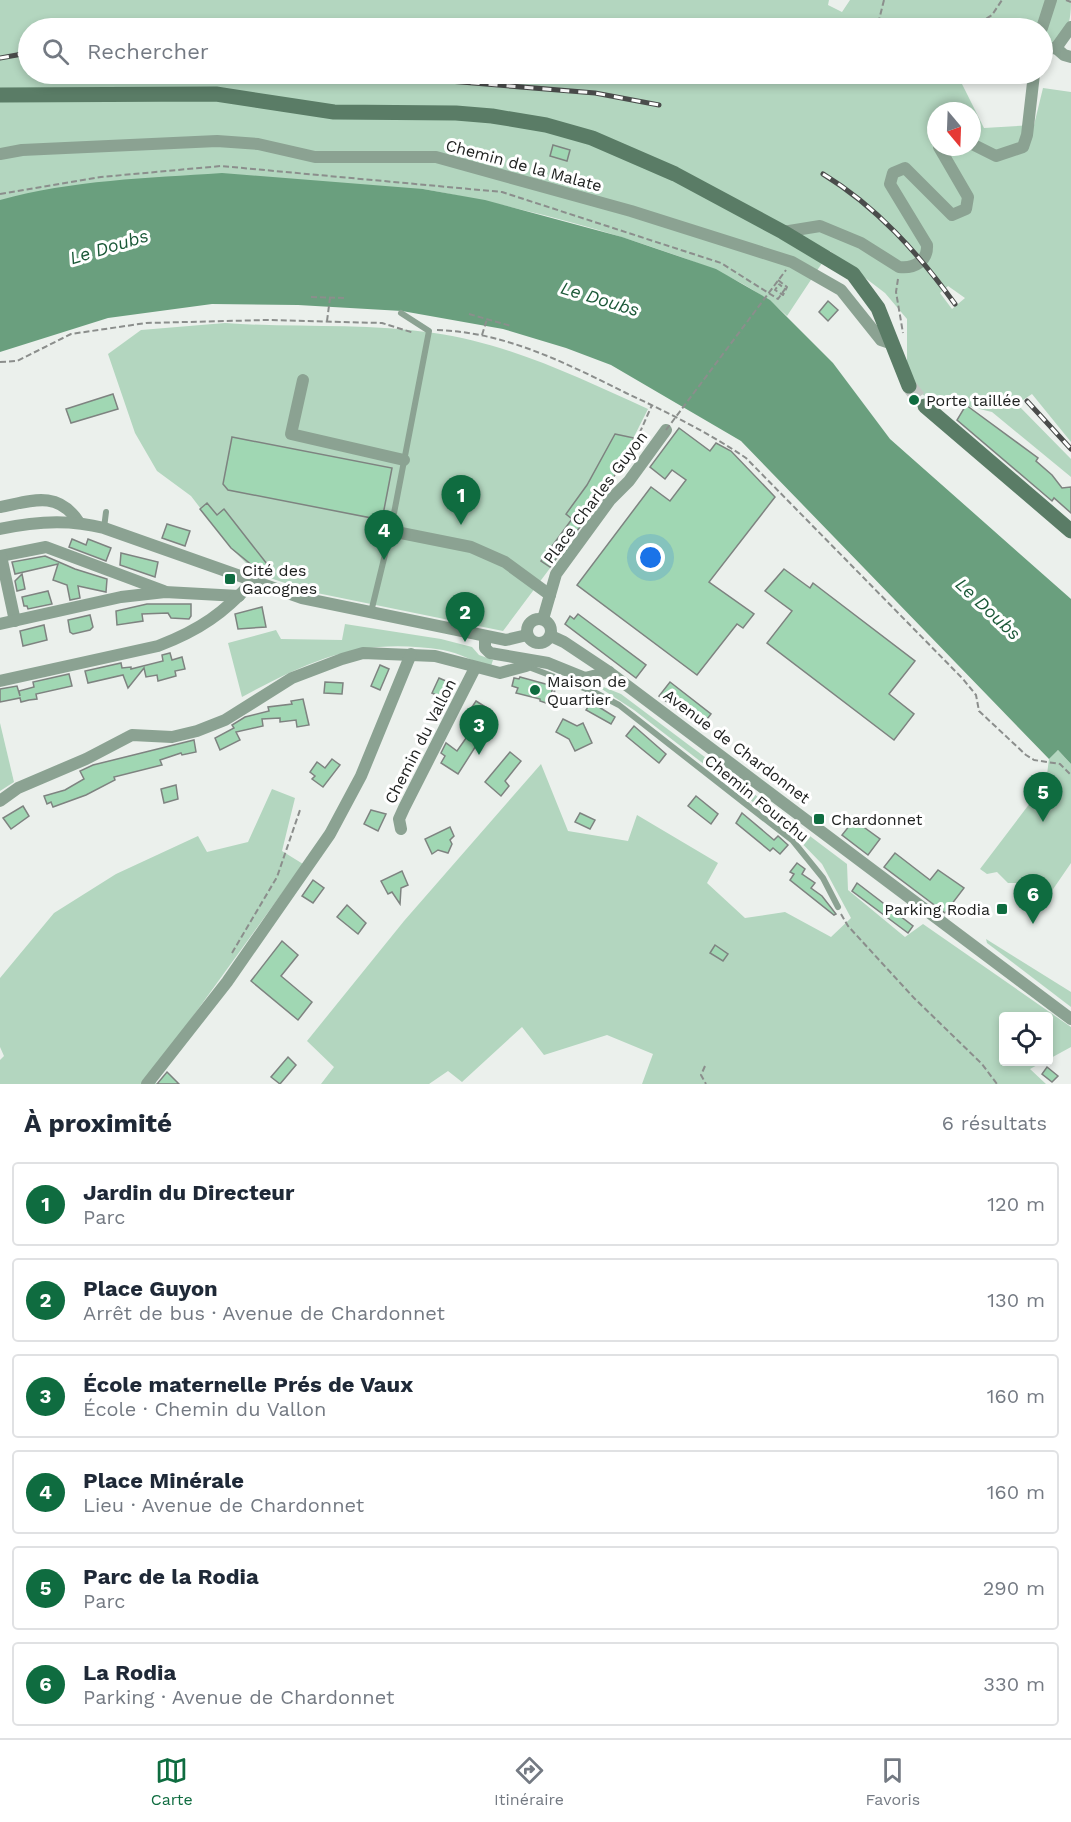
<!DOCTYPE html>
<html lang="fr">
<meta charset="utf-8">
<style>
body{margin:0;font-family:"Work Sans",sans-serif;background:#f2f2f3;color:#1f2937}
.controls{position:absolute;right:18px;bottom:18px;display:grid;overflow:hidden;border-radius:6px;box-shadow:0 3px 9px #0003}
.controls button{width:54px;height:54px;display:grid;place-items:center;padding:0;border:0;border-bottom:2px solid #e0e1e3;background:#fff;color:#1f2937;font:30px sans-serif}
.compass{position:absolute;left:927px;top:102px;width:54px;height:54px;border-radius:50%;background:#fff;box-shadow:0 3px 9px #0003;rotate:161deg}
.you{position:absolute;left:651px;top:558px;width:21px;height:21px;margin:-15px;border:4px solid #fff;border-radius:50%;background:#1a73e8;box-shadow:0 0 0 9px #1a73e833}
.badge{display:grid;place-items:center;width:39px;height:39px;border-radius:50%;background:#0f6c40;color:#fff;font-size:20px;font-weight:700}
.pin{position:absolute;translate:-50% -50px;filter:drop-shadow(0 2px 3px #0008)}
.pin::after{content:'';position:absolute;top:32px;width:21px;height:18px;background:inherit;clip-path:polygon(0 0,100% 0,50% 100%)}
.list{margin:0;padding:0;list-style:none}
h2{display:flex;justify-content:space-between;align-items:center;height:78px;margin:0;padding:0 24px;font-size:26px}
h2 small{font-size:20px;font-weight:400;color:#747a83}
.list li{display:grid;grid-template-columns:39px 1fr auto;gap:18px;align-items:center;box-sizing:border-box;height:84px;margin:0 12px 12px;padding:0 12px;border:2px solid #e0e1e3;border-radius:6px}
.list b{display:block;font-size:22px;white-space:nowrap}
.list p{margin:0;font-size:20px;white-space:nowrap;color:#747a83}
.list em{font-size:20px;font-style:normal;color:#747a83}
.icon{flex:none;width:33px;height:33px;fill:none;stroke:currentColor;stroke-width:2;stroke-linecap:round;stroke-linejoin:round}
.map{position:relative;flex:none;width:1071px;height:1084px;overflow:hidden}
.search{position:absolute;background:#fff;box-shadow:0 3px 9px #0003;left:18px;right:18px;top:18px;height:66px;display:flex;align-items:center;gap:15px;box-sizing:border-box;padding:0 21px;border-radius:33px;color:#747a83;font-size:22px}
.sheet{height:654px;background:#fff}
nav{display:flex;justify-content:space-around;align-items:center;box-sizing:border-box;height:84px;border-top:2px solid #e0e1e3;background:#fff;font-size:16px;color:#747a83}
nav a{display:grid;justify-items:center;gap:3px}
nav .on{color:#0f6c40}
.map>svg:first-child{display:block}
.green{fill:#b3d6bf;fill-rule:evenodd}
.water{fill:#6a9f7e}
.building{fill:#a0d7b3;stroke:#7e8380;stroke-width:1.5}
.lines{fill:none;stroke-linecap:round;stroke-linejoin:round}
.secondary-tunnel{stroke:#c2c7c3;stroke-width:15;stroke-dasharray:15 8;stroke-linecap:butt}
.path{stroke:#8b8e8c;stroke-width:2;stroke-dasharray:6 3;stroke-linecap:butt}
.lane{stroke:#8ba292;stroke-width:6}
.street{stroke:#8ba292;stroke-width:12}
.secondary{stroke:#5a7c66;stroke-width:15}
.rail-casing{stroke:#4a4c4b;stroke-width:5}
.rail{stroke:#fff;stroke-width:3;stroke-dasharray:9;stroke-linecap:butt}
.path-bridge{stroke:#8b8e8c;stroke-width:2;stroke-dasharray:6 3;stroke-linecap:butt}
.poi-dot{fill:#0f6c40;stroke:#fff;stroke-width:2}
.labels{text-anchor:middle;stroke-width:6;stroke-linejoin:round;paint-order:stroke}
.street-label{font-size:16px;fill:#202221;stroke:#fff}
.poi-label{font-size:16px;fill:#202221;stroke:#fff;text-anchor:start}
.water-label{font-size:18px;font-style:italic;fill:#1b5938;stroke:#fff}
</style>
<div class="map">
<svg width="1071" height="1084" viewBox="0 0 1071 1084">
<rect width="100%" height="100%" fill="#ebf0ec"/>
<g class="green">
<path d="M0 0H829L828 5 842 12 850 0H1071C1071 28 1066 36 1043 49L1042 28H28V74H972L962 84 984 128 1034 125 1043 88 1071 92V442L1032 394 1017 404 1071 459V477L992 412 925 396 917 391 907 368V319L885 293 830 251 787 316C748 279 699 263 649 246 575 221 500 203 423 189L0 203ZM936 111H972V147H936ZM948 286 965 298 952 309 940 293Z"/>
<path d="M225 323C295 328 365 323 434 333 511 344 579 378 648 409L604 496 503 631 312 592 267 577 247 564 231 548 191 496 157 471 135 433 108 354 141 330Z"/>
<path d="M345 624 441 639 472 647 479 655 493 660 491 666C475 663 460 653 443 650 360 637 313 659 242 697L228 643 276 630 281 639 342 640Z"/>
<polygon points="591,682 621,694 847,864 848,890 905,937 923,924 1071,1027 1071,1047 1049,1059 1048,1017 1004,1017 1004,1062 1043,1062 1030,1069 1046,1084 642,1084 653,1054 607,1035 544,1055 522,1027 462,1082 448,1071 429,1084 321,1084 334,1067 307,1041 404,921 541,764 568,831 628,841 637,815 718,863 707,883 745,918 785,912 831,937 851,918 822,864 789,830 634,710"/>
<polygon points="0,723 14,782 0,791"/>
<polygon points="1058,750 1071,764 1071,863 1047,898 1022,883 1008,883 997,872 987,874 980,869 1046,782 1049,759"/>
<polygon points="272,789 295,798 282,851 303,864 149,1077 158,1084 0,1084 0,1060 4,1056 0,1047 0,978 54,913 116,874 198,836 207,852 248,842"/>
<polygon points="986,939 1071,992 1071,1007 987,943"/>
</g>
<path class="water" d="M222 173 423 189 485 200 622 237 716 269 770 300 833 363 890 439 1071 599V764L1058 750 1049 759 741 441 611 365 566 348 503 329 402 311 298 305 212 304 108 318 0 352V200C72 180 148 178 222 173Z"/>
<g class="building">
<polygon points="989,74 1014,74 994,83"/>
<polygon points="553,145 570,150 567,161 550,156"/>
<polygon points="828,301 838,310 828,321 819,312"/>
<polygon points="113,394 118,409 71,423 66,409"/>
<polygon points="966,405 1038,458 1036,461 1052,475 1062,488 1071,487 1071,513 1054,498 1052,501 957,420"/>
<polygon points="679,428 710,451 716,443 731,451 775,497 709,582 754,614 743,628 737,624 697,675 577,585 651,487 670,501 686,480 672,470 665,479 650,467"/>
<polygon points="615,434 634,438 606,492 550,567 541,561 572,519 566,514 587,485"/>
<polygon points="232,437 392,468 382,520 228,490 223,484"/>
<polygon points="207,503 217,515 224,509 267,564 264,575 231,548 200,509"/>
<polygon points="167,524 190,531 185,546 162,538"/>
<polygon points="72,539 86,545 88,539 111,548 106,561 69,547"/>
<polygon points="121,553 158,562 155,577 120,565"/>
<polygon points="45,556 75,569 107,579 106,592 78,586 80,598 70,600 67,585 53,580 58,564 15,574 12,562"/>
<polygon points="784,569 810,588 813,583 915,661 889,694 914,714 894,740 767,643 792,611 765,591"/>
<polygon points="22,574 25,589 17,591 15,581"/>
<polygon points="48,591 52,604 28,609 27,606 24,606 22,597"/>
<polygon points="147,604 191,604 191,616 189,619 171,618 168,613 142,614 143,621 117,625 116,611"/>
<polygon points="262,607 266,627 238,629 235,614"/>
<polygon points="578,614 646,665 636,678 565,624 570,616 574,619"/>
<polygon points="90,615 93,627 90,630 73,634 70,632 68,620"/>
<polygon points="44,625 47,640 23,646 20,631"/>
<polygon points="170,653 172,660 182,657 185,669 175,671 176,676 158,681 157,675 146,677 144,668 128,688 123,675 88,683 85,671 121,663 122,668 131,667 131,669 163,661 162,655"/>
<polygon points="380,665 389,669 380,690 371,686"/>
<polygon points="69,674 72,686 36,694 37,699 29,700 21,702 20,698 0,702 0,689 17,686 20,696 19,691 34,687 33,682"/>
<polygon points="520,677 553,686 549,704 540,701 540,699 516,693 518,688 512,686 514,678 519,679"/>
<polygon points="439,678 455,685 448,700 432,693"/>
<polygon points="325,682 343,683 342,694 324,693"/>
<polygon points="670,682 711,714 701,727 659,696"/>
<polygon points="303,699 309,725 297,727 296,720 280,722 280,718 262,719 263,726 236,732 240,740 220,750 215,738 234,728 232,725 245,717 269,711 268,707 292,704 291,701"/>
<polygon points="476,701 492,711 484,723 468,713"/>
<polygon points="591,702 615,717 611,724 586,710"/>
<polygon points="563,719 577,726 583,723 592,743 575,751 569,739 556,732"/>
<polygon points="634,726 666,754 659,763 626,736"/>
<polygon points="471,731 481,738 458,774 441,763 445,756 441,753 446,743 457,751"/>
<polygon points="194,740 196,752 182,755 181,753 160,760 162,765 114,777 115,780 86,795 53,807 51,802 47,804 44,796 65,790 84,779 80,771 93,765"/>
<polygon points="510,752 521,761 505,781 509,786 501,796 485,782"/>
<polygon points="332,759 340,765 323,787 312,779 315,776 310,772 317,762 325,768"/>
<polygon points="176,785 178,799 164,803 161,789"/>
<polygon points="696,796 718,814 711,824 688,806"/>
<polygon points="23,806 29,816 11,829 3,818"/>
<polygon points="371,810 386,814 378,831 364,824"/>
<polygon points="580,813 595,820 590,829 575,822"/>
<polygon points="742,813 774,840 778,836 788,845 780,854 773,848 770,851 736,823"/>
<polygon points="854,820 880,839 868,855 842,835"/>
<polygon points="450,827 454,836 450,840 452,844 448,853 438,850 432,854 425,839"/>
<polygon points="895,853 930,880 938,870 964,888 945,913 884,867"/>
<polygon points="797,863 805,869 802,874 815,883 811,888 822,896 836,914 834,915 790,880 794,874 790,872"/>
<polygon points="402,871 408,885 401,888 400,904 392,892 388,894 381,881"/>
<polygon points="313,880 324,888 313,903 302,896"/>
<polygon points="857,883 913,926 908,933 852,891"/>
<polygon points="347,905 366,923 358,934 337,917"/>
<polygon points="282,941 298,955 281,976 312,1002 298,1020 251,981"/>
<polygon points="715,945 728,954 723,961 710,953"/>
<polygon points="288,1057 296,1065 280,1084 271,1077"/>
<polygon points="1047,1067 1058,1076 1052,1082 1042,1074"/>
<polygon points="167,1072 179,1084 157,1084"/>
</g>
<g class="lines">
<polyline class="secondary-tunnel" points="909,386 925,406"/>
<g class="path">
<polyline points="884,0 879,20 886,28"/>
<polyline points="1066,0 1071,2"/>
<polyline points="971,28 992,15 1002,0"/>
<polyline points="0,194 101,177 221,166 502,192 721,263 778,299 785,289 779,284"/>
<polyline points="898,279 896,292 903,333"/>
<polyline points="311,297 344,298"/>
<polyline points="469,314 511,326"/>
<polyline points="327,321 330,298"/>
<path d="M437 330C505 332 566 363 626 393 667 412 709 433 746 458L963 679 976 695 979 711 1026 755 1034 760 1060 764 1071 775"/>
<polyline points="482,335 487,319"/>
<polyline points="0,362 17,361 71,334 146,323 267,320 382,323 414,333"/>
<polyline points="625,466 652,405"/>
<polyline points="551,705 556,685"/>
<polyline points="841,914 848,926 914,998 982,1064 997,1084"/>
<polyline points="232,953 277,877 300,810"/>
<polyline points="705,1066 701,1075 706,1084"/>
</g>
<g class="lane">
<polyline points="104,528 106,512"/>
<polyline points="371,612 390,534 429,331 401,313"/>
<polyline points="526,666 594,692 619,705 793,841 823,878 838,907"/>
</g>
<g class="street">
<polyline points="1042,28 1051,0"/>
<polyline points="1056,48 1064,55 1071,57"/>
<polyline points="1043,49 1056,48 1071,27"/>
<polyline points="936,132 936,140"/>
<polyline points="972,144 996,156 1023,147 1027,135 1034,74"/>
<polyline points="0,154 22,150 217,141 258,144 315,157 436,157 631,211 792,262 841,290 881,340 893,344"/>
<path d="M783 232 820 226 861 243 899 267C914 269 928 261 927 245L890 184 893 173 905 168 952 215 966 209 968 197 939 147"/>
<polyline points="303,380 291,434 404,460"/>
<path d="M0 507C31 501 57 490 78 521"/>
<path d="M0 529C35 521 70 519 104 528L302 598 506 640 527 635"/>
<polyline points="391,531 471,547 505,562 550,595"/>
<polyline points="0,556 46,547 164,591"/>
<polyline points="1,556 15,621"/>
<circle cx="539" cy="631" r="12"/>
<polyline points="543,619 556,574 610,500 629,481 666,430"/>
<polyline points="0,624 121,597 165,592 239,596"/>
<polyline points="485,636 485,648 490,653 548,663 585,678 609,672"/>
<polyline points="551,636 564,642 609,672 1071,1019"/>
<path d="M0 681 158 646C200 630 224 613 254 580"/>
<polyline points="0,801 18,788 86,759 132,735 172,737 197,731 225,720 292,678 342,659 363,653 435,656 500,673 526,666 526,661"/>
<polyline points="401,829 399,819 404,808 475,668"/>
<polyline points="147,1084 227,982 330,834 361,776 411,654"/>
</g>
<g class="secondary">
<polyline points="0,95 216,94 334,112 456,113 492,116 546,125 592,138 675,174 783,232 853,274 878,308 909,386"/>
<polyline points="925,406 1071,531"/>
</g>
<g class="rail-casing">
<g id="rail">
<polyline points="0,58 28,53"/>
<polyline points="363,74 595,93 659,105"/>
<path d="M823 174C877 207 918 253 955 304"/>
<polyline points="1027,401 1071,449"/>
</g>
</g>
<use href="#rail" class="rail"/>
<g class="path-bridge">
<polyline points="778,280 787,287 783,295 775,290 779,284"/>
<polyline points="666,430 786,270"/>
</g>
</g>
<g class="poi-dot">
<circle cx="914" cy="400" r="6"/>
<rect x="224" y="573" width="12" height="12" rx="3"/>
<circle cx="535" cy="690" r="6"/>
<rect x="813" y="813" width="12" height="12" rx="3"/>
<rect x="996" y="903" width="12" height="12" rx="3"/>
</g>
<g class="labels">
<g class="street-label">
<text transform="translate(524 165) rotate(15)" y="6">Chemin de la Malate</text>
<text transform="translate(595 497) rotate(-53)" y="6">Place Charles Guyon</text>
<text transform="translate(420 741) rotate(-63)" y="6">Chemin du Vallon</text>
<text transform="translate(737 746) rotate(37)" y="6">Avenue de Chardonnet</text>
<text transform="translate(757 798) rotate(39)" y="6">Chemin Fourchu</text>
</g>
<g class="poi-label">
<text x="926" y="406">Porte taillée</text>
<text x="242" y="576">Cité des<tspan x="242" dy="18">Gacognes</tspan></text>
<text x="547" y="687">Maison de<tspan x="547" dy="18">Quartier</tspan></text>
<text x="831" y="825">Chardonnet</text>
<text x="990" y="915" text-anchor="end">Parking Rodia</text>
</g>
<g class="water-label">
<text transform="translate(109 247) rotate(-17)" y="6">Le Doubs</text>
<text transform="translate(600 299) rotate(17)" y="6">Le Doubs</text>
<text transform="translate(988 609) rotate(43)" y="6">Le Doubs</text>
</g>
</g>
</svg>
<div class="controls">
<button><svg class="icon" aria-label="locate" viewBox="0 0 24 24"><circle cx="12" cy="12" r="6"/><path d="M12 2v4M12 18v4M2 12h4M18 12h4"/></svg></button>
</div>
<svg class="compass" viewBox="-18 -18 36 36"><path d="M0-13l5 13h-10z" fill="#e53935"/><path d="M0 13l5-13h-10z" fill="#747a83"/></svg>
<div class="you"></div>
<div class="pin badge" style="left:461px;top:525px">1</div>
<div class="pin badge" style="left:465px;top:642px">2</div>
<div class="pin badge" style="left:479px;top:755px">3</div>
<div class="pin badge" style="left:384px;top:560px">4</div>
<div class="pin badge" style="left:1043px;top:822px">5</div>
<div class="pin badge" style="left:1033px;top:924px">6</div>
<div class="search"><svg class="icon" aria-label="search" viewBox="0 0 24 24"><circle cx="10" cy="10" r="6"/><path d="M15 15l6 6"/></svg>Rechercher</div>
</div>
<section class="sheet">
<h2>À proximité<small>6 résultats</small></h2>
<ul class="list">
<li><span class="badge">1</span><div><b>Jardin du Directeur</b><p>Parc</p></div><em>120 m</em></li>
<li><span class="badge">2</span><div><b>Place Guyon</b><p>Arrêt de bus · Avenue de Chardonnet</p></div><em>130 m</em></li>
<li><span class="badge">3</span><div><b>École maternelle Prés de Vaux</b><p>École · Chemin du Vallon</p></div><em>160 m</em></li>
<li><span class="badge">4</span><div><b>Place Minérale</b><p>Lieu · Avenue de Chardonnet</p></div><em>160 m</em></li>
<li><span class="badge">5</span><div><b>Parc de la Rodia</b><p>Parc</p></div><em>290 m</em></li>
<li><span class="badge">6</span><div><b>La Rodia</b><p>Parking · Avenue de Chardonnet</p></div><em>330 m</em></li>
</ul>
</section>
<nav>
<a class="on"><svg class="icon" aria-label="map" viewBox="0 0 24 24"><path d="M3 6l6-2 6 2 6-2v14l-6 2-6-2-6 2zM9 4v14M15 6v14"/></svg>Carte</a>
<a><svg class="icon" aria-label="directions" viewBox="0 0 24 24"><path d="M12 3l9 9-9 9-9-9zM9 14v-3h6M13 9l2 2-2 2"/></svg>Itinéraire</a>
<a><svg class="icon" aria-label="saved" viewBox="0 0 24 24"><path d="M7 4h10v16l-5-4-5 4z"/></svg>Favoris</a>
</nav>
